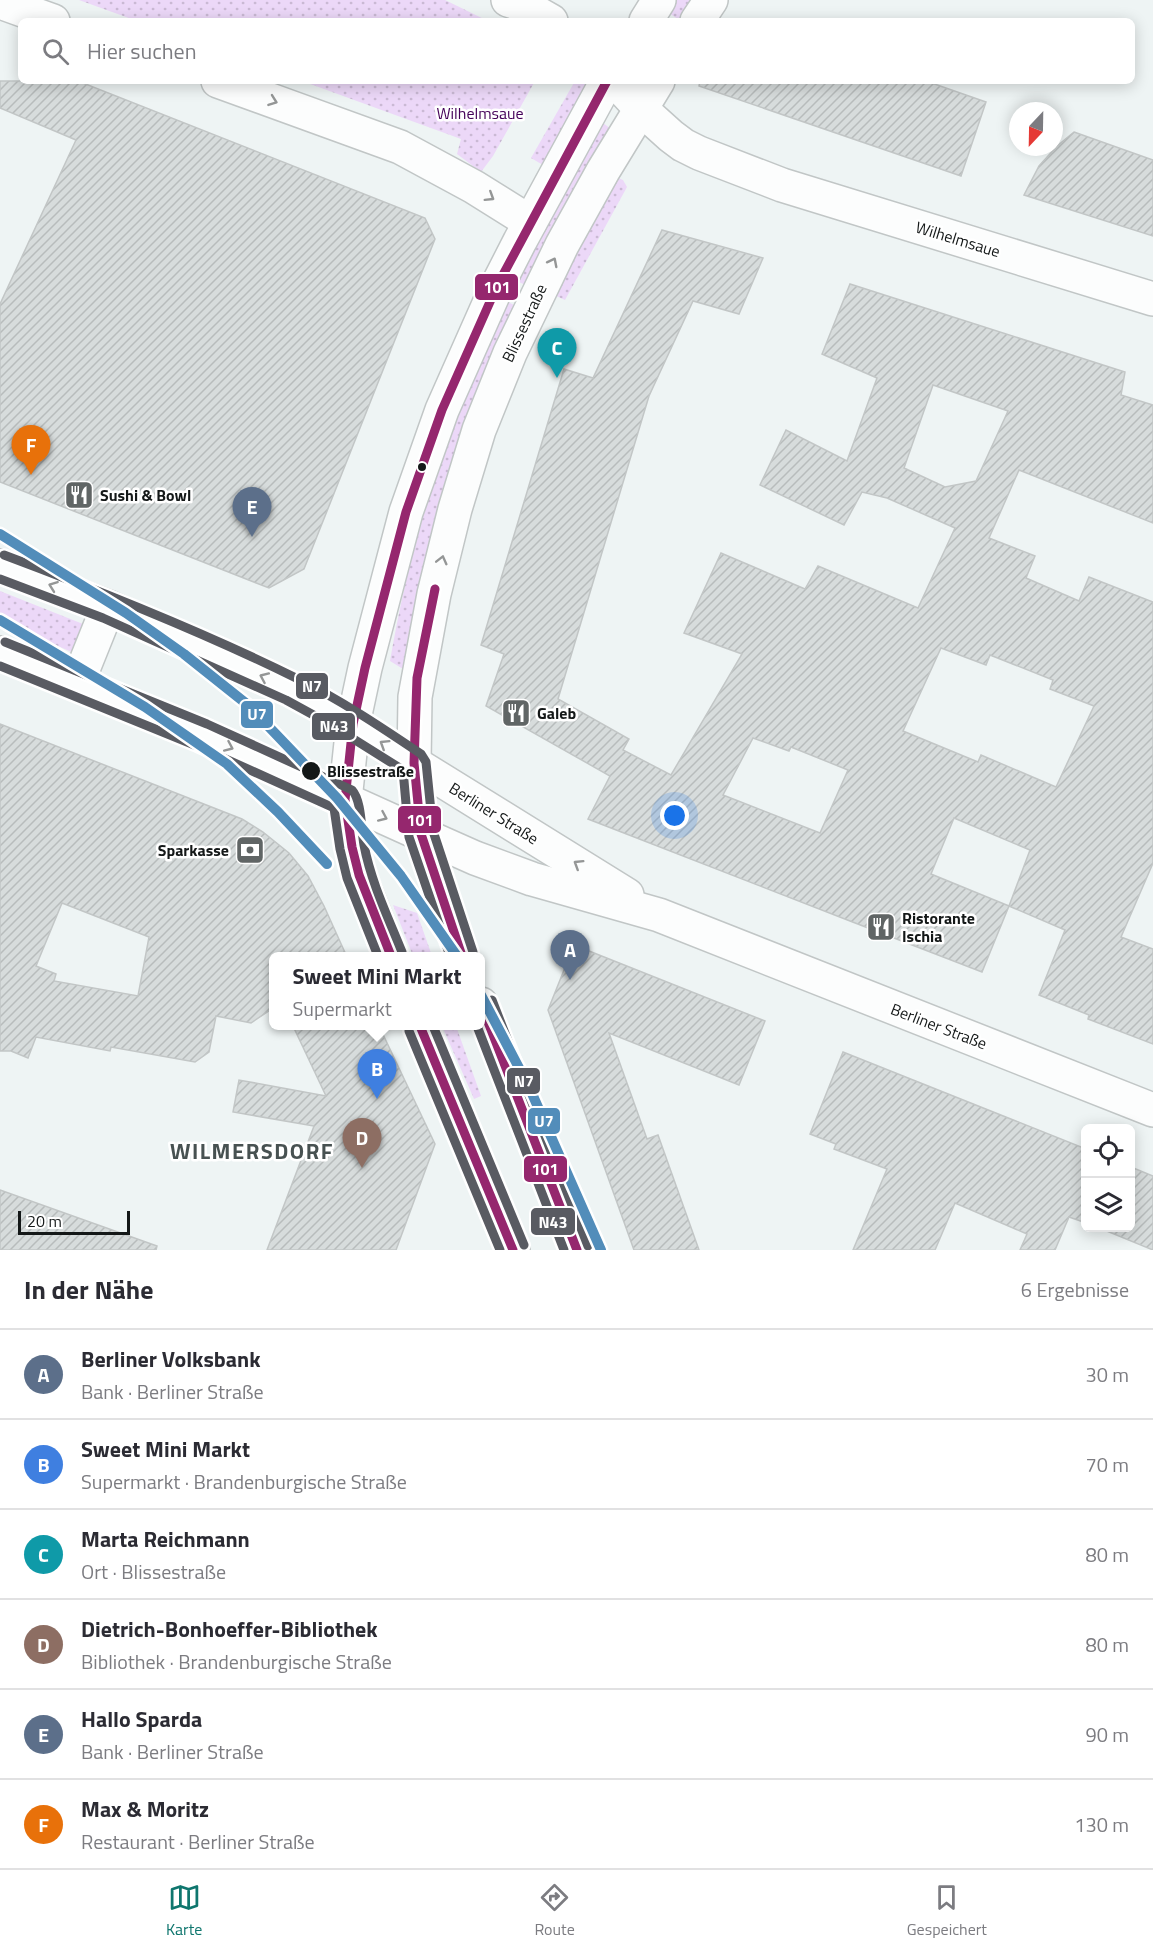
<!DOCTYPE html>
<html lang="de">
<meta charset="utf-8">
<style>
body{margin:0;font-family:"Titillium Web",sans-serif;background:#f2f2f3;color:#2b2b33}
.controls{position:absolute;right:18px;bottom:18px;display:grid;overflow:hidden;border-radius:9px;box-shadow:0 3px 15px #0003}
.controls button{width:54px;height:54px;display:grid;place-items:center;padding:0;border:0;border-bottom:2px solid #e1e1e2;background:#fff;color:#2b2b33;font:30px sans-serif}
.compass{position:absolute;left:1009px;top:102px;width:54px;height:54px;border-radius:50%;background:#fff;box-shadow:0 3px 15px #0003;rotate:202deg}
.scale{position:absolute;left:18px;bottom:15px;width:112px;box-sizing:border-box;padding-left:6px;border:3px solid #141818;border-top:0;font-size:16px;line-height:21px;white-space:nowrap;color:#141818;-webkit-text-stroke:4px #fff;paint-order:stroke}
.you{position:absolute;left:675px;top:816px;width:21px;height:21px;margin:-15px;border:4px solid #fff;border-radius:50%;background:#1a73e8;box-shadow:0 0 0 9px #1a73e833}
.badge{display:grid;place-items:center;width:39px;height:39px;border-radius:50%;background:#0f766e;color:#fff;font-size:20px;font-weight:700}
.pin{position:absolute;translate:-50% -50px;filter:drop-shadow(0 2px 3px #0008)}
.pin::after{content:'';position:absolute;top:32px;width:21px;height:18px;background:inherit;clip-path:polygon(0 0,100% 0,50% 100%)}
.popup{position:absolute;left:269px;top:952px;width:216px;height:78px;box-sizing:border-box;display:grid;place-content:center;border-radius:9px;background:#fff;filter:drop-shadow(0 2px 4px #0005);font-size:20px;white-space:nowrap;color:#7c7c81}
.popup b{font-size:22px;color:#2b2b33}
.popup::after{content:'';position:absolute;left:50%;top:100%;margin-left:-12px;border:12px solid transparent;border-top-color:#fff}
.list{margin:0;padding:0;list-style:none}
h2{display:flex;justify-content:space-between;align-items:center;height:78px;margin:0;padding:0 24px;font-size:26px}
h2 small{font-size:20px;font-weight:400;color:#7c7c81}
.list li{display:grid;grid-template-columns:39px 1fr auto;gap:18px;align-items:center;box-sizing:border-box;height:90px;padding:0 24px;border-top:2px solid #e1e1e2}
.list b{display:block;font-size:22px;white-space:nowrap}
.list p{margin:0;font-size:20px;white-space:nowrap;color:#7c7c81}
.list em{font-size:20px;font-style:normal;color:#7c7c81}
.icon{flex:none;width:33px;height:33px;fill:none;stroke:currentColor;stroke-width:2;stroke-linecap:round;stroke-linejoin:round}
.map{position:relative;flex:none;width:1153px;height:1250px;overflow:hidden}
.search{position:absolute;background:#fff;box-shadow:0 3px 15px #0003;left:18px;right:18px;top:18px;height:66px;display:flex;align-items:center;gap:15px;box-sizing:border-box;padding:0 21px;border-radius:9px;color:#7c7c81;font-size:22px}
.sheet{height:618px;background:#fff}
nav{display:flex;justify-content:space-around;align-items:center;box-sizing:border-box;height:84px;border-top:2px solid #e1e1e2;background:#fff;font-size:16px;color:#7c7c81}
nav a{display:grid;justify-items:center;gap:3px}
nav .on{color:#0f766e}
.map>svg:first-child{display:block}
.grass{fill:url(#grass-dots)}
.building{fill:url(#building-hatch);stroke:#c2c6c6;stroke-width:1.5;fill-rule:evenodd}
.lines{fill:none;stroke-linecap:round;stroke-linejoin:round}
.minor-casing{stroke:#c1c6c6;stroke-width:36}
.major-casing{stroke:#c1c6c6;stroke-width:36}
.minor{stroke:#fcfdfd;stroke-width:33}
.major{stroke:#fcfdfd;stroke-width:33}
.bus-1-casing{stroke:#fff;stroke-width:14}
.bus-2-casing{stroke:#fff;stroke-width:14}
.bus-3-casing{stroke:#fff;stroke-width:14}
.bus-1{stroke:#95276e;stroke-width:9}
.bus-2{stroke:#595b62;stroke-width:9}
.bus-3{stroke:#595b62;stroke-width:9}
.metro-1-casing{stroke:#fff;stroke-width:15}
.metro-1{stroke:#528dba;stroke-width:10}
.oneway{stroke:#949696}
.bus-dot{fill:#141818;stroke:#fff;stroke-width:2}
.labels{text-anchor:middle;stroke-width:5;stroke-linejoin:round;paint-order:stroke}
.park-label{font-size:16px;fill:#440158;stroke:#fff}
.street-label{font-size:16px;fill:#141818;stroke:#fff}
.poi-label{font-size:16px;font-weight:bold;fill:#141818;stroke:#fff;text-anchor:start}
.stop-label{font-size:16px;font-weight:bold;fill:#141818;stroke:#fff;text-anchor:start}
.district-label{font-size:22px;font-weight:bold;letter-spacing:1.5px;fill:#475151;stroke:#fff}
.line-badge{stroke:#fff;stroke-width:2}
.badge-label{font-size:16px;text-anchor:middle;font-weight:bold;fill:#fff}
</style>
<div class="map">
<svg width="1153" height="1250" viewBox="0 0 1153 1250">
<defs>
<pattern id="grass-dots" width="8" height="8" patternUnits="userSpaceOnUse" patternTransform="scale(1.5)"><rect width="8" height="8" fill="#ecd8f8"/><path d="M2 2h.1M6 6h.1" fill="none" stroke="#cab9d4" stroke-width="1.8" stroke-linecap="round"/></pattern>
<pattern id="building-hatch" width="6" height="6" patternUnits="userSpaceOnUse" patternTransform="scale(1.5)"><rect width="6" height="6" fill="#d7dcdc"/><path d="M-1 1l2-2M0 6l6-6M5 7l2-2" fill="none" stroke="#b8bcbc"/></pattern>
</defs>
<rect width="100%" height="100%" fill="#eef4f4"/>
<g class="grass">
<polygon points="79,0 445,0 488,21 137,21"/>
<polygon points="675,0 694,0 681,21 667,12"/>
<polygon points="302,81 535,81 493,156 481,172 457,154 461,139"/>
<polygon points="575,81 590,81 543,165 531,158"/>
<polygon points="603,123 611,129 526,285 516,281"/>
<polygon points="618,178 623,180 627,187 565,300 552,294"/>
<path d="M506 301 516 306C498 346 479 387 463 428 434 505 418 588 403 669L390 661C404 581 424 499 454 423 470 382 489 341 506 301Z"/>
<polygon points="0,591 83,624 86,626 74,653 0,621"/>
<polygon points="393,905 417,913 432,956 413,956"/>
<polygon points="442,1026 456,1026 481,1096 474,1099"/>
</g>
<g class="building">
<polygon points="0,81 78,81 425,218 435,239 304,569 269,588 0,482 0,304 76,140 0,108"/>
<polygon points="700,81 926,81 986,102 961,176 699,86"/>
<polygon points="1074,132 1153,160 1153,236 1024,195 1039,166 1057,146"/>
<path d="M662 230 763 258 739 314 693 301 649 396 558 699 629 739 623 750 671 775 742 654 684 633 721 553 805 589 818 566 918 608 955 528 887 498 862 492 844 525 760 485 786 430 847 461 877 378 822 354 850 284 1125 372 1121 395 1153 405V523L1019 470 989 538 1035 556 1026 578 1079 601 1089 577 1153 602V863L1121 937 1153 949V1044L1088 1019 1089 1015 1039 995 1065 930 1009 906 982 972 850 921 588 819 610 776 486 706 504 654 481 645 564 369 593 378ZM933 385 1008 411 976 481 945 487 904 468ZM941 648 986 665 990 655 1053 680 1050 689 1094 706 1056 787 981 755 978 762 903 731ZM753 738 789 751 791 747 848 770 820 833 723 795ZM954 818 1030 850 1009 906 931 874Z"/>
<path d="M0 724 242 819 263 832 289 853 308 876 324 906 347 957H273V1008L251 1023 216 1016 209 1052 195 1062 111 1047 110 1051 36 1037 28 1058 11 1051H0ZM62 903 149 937 138 996 54 981 56 974 36 966Z"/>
<polygon points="574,945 765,1021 739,1085 609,1033 647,1139 658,1135 699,1250 634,1250 548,1010"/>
<polygon points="293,1026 379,1026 435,1144 396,1250 267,1250 314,1126 233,1112 239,1080 326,1096"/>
<polygon points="843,1052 1086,1149 1086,1223 1069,1217 1055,1250 1020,1250 1027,1234 955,1203 935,1250 853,1250 887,1169 834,1149 836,1144 810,1134"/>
<polygon points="1131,1167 1153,1176 1153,1250 1097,1227 1131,1227"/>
<polygon points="0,1190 157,1246 156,1250 0,1250"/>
</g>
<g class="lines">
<g class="minor-casing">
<g id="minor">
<polyline points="508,0 523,5 551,21"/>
<polyline points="0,2 53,21"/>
<polyline points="218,81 400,147 474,187 530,222"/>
<polyline points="615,81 641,109 671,136 683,145 699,153 782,185 1153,299"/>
<polyline points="77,684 108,607"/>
<polyline points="414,763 627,895"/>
<polyline points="421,834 475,858 532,879 659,915 1153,1110"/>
</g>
</g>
<g class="major-casing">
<g id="major">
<polyline points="646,21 659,0"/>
<polyline points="697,21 711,0"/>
<polyline points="0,566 108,607 291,689 334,713 414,763"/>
<polyline points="0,653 202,735 421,834"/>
<polyline points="391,956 359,875 352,847 345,800 353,724 365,668 406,512 442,410 497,286 520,241 607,81"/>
<polyline points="462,956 421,834 414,763 415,697 434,594 455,509 479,430 510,353 562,245 603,171 658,81"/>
<polyline points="481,1004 577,1250"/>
<polyline points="420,1026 513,1250"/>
</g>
</g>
<use href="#minor" class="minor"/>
<use href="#major" class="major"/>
<g class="bus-1-casing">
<g id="bus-1">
<polyline points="435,589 417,678 414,763 421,834 462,956"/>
<polyline points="391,956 359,875 352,847 345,800 353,724 365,668 406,512 442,410 497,286 607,81"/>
<polyline points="481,1004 577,1250"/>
<polyline points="420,1026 513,1250"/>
</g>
</g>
<g class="bus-2-casing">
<g id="bus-2">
<polyline points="0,579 103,618 286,700 328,723 403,770 409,837 450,956"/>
<polyline points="0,666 197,746 334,808 340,849 347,878 378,956"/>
<polyline points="477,1026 564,1250"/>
<polyline points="409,1031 500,1250"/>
</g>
</g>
<g class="bus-3-casing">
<g id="bus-3">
<path d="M4 555C103 592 201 631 296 678 339 699 381 727 421 754L426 762 433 831 473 952"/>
<path d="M5 642 207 724 352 790C362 801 361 830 364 845 371 882 388 917 402 952"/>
<polyline points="492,1000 588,1246"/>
<polyline points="433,1026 524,1245"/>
</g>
</g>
<use href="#bus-1" class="bus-1"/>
<use href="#bus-2" class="bus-2"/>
<use href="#bus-3" class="bus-3"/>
<g class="metro-1-casing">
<g id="metro-1">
<polyline points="0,534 126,613 184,654 248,705 337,798 401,876 457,956"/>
<polyline points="0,620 145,707 227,764 278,812 327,864"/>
<polyline points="481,995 530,1089 601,1250"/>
</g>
</g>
<use href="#metro-1" class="metro-1"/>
</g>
<defs><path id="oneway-chevron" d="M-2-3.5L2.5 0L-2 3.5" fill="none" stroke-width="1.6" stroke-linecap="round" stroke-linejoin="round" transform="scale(1.5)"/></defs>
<g class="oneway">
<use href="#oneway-chevron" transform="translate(273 101) rotate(20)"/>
<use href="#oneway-chevron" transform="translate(490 197) rotate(32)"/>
<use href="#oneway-chevron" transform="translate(553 262) rotate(-63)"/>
<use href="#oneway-chevron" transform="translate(442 560) rotate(-76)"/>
<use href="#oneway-chevron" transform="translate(53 586) rotate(-160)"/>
<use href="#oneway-chevron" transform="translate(264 677) rotate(-156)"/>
<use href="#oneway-chevron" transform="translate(384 744) rotate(-148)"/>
<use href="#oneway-chevron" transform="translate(229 747) rotate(24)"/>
<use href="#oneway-chevron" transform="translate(383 817) rotate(24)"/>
<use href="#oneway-chevron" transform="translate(578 864) rotate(-148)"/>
</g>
<defs>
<g id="restaurant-square" transform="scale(1.5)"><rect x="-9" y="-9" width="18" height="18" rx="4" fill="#606565" stroke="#fff"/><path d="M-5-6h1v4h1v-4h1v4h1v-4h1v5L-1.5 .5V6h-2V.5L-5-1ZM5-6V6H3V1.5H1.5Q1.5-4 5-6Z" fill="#fff"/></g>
<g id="bank-square" transform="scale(1.5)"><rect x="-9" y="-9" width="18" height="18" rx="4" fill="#606565" stroke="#fff"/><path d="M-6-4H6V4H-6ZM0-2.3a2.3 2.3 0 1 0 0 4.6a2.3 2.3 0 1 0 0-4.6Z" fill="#fff"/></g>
</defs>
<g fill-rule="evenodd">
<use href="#restaurant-square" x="79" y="495"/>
<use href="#restaurant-square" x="516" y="713"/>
<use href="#bank-square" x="250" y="850"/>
<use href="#restaurant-square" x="881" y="927"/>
</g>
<g class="bus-dot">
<circle cx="422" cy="467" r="5"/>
<circle cx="311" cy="771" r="10"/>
</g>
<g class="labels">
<g class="park-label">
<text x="480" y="119">Wilhelmsaue</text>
</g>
<g class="street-label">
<text transform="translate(958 239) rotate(17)" y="6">Wilhelmsaue</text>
<text transform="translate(524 323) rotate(-65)" y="6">Blissestraße</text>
<text transform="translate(494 813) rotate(32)" y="6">Berliner Straße</text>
<text transform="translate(939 1026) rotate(21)" y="6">Berliner Straße</text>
</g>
<g class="poi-label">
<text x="100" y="501">Sushi &amp; Bowl</text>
<text x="537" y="719">Galeb</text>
<text x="229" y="856" text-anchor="end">Sparkasse</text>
<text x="902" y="924">Ristorante<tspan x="902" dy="18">Ischia</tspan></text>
</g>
<g class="stop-label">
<text x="327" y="777">Blissestraße</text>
</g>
<g class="district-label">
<text x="252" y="1159">WILMERSDORF</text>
</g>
</g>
<g class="line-badge">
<rect x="474" y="273" width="45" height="28" rx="6" fill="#95276e"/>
<rect x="295" y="672" width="34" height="28" rx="6" fill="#595b62"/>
<rect x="240" y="700" width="34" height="29" rx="6" fill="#528dba"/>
<rect x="311" y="712" width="45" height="29" rx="6" fill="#595b62"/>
<rect x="397" y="805" width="45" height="29" rx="6" fill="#95276e"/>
<rect x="506" y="1067" width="35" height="28" rx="6" fill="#595b62"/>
<rect x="527" y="1107" width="34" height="28" rx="6" fill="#528dba"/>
<rect x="523" y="1155" width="45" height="28" rx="6" fill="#95276e"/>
<rect x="530" y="1207" width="46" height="29" rx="6" fill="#595b62"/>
</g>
<g class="badge-label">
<text x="497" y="293">101</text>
<text x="312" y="692">N7</text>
<text x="257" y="720">U7</text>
<text x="334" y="732">N43</text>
<text x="420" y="826">101</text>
<text x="524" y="1087">N7</text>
<text x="544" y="1127">U7</text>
<text x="545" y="1175">101</text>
<text x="553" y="1228">N43</text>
</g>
</svg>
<div class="controls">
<button><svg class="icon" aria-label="locate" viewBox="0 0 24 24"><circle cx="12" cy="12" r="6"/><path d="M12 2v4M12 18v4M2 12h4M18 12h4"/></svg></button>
<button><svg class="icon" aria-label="layers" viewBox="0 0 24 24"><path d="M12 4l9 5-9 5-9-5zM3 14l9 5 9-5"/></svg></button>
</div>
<svg class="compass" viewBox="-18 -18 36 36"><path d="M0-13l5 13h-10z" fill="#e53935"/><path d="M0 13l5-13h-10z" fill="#7c7c81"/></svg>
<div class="scale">20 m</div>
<div class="you"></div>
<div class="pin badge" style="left:570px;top:980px;background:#5c6f8a">A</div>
<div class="pin badge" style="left:377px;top:1099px;background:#3f7fe0">B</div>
<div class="popup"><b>Sweet Mini Markt</b>Supermarkt</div>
<div class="pin badge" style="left:557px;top:378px;background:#0f9aa8">C</div>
<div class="pin badge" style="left:362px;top:1168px;background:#8d6e63">D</div>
<div class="pin badge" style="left:252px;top:537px;background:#5c6f8a">E</div>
<div class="pin badge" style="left:31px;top:475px;background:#e8710a">F</div>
<div class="search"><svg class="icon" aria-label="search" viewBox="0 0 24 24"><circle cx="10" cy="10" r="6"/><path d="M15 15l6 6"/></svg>Hier suchen</div>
</div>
<section class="sheet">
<h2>In der Nähe<small>6 Ergebnisse</small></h2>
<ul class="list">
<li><span class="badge" style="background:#5c6f8a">A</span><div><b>Berliner Volksbank</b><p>Bank · Berliner Straße</p></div><em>30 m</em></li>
<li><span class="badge" style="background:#3f7fe0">B</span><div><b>Sweet Mini Markt</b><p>Supermarkt · Brandenburgische Straße</p></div><em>70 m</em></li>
<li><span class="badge" style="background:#0f9aa8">C</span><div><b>Marta Reichmann</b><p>Ort · Blissestraße</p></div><em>80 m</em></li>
<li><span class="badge" style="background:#8d6e63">D</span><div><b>Dietrich-Bonhoeffer-Bibliothek</b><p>Bibliothek · Brandenburgische Straße</p></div><em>80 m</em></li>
<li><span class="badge" style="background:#5c6f8a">E</span><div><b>Hallo Sparda</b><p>Bank · Berliner Straße</p></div><em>90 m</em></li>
<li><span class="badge" style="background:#e8710a">F</span><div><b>Max &amp; Moritz</b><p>Restaurant · Berliner Straße</p></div><em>130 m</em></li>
</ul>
</section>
<nav>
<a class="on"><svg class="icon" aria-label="map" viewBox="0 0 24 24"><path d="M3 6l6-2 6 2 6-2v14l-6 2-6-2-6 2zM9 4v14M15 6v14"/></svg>Karte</a>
<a><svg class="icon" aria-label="directions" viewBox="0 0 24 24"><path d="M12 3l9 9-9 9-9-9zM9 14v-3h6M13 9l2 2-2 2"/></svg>Route</a>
<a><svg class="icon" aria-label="saved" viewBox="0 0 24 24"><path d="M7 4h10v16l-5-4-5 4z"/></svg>Gespeichert</a>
</nav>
